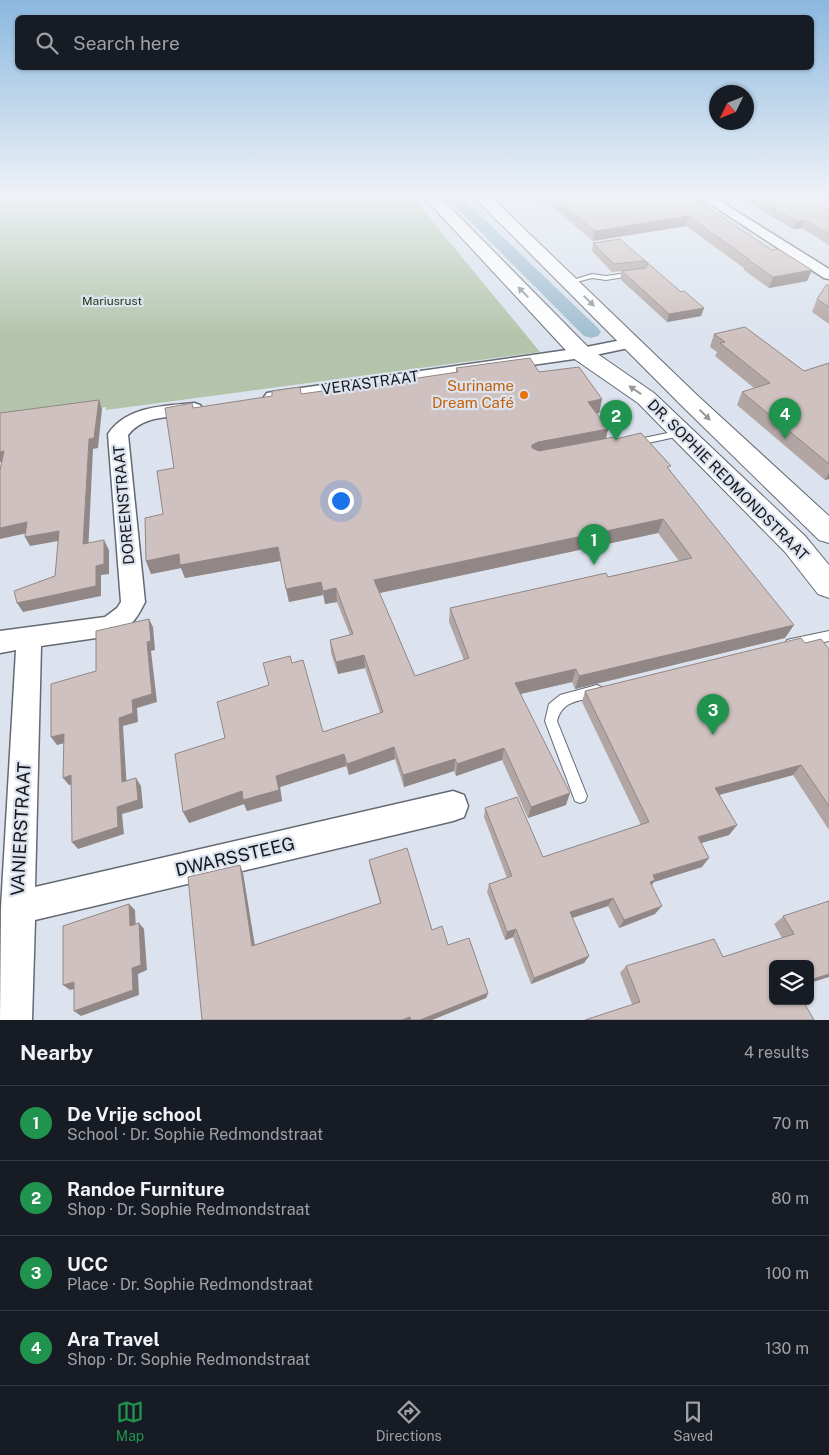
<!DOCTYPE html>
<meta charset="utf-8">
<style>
body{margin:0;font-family:"Public Sans",sans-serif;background:#20242c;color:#f1f3f6}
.controls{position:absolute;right:15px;bottom:15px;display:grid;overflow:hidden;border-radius:8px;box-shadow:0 1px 4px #0004}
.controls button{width:45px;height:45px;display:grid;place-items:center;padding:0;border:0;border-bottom:1px solid #363941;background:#171b24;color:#f1f3f6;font:25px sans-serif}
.compass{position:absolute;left:709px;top:85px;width:45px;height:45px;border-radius:50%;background:#171b24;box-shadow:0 1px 4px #0004;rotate:227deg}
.you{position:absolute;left:340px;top:500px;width:18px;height:18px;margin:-12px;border:4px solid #fff;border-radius:50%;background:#1a73e8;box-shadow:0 0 0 8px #1a73e833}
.badge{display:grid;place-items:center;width:32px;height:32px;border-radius:50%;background:#20934e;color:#fff;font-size:16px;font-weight:700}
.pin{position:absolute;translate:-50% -41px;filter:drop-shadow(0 1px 2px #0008)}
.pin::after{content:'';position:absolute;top:26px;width:18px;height:15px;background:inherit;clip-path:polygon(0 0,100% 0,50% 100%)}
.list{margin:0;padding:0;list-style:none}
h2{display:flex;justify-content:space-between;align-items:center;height:65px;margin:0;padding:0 20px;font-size:21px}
h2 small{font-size:16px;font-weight:400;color:#9ea1a6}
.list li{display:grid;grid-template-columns:32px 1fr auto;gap:15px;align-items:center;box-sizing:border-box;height:75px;padding:0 20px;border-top:1px solid #363941}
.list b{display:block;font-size:19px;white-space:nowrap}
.list p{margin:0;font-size:16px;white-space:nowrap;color:#9ea1a6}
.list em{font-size:16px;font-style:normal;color:#9ea1a6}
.icon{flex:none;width:28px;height:28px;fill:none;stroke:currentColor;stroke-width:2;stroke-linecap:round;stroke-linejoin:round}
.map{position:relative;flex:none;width:829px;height:1020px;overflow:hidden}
.search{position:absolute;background:#171b24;box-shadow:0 1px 4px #0004;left:15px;right:15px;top:15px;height:55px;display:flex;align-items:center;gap:12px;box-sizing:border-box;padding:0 18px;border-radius:8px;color:#9ea1a6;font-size:19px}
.sheet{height:365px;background:#171b24}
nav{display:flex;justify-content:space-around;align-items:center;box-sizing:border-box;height:70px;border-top:1px solid #363941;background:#171b24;font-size:14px;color:#9ea1a6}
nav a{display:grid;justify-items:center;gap:2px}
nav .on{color:#20934e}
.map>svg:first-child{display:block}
.green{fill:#b3c4ab}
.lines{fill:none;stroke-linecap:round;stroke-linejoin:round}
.canal{fill:#a1bed1;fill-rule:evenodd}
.lane-casing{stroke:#646a74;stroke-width:2}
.street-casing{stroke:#646a74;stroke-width:3}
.secondary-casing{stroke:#646a74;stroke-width:2}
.lane{fill:#fff;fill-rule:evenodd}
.street{fill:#fff;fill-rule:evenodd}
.secondary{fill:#fff;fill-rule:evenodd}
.wall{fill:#b2a6a4;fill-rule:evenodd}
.shaded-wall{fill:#918786}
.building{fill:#cfc1bf;stroke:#918786;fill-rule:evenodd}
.oneway{fill:#969798}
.food-dot{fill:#e8710a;stroke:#dce3ee;stroke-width:2}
.labels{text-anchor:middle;stroke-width:4.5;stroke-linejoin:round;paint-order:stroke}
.far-park-label{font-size:12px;fill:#1d360d;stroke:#dce3ee}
.street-label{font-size:15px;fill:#15171b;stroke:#dce3ee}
.food-label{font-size:15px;fill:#c56008;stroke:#dce3ee;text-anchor:end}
.near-street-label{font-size:18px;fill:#15171b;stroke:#dce3ee}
</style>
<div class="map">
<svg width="829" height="1020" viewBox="0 0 829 1020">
<rect width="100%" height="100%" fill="#dce3ee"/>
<polygon class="green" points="0,194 410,194 540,352 106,410 106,407 0,420"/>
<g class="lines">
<polygon class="canal" points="443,194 458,194 598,328 601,332 598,336 591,338 584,336"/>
<g class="lane-casing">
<g id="lane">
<polygon points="634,272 636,273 636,275 606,280 592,278 569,284 566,282 592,274 606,276"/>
<polygon points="682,430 686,433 685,435 634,446 629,443 634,440"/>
<polygon points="829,631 829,641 791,649 787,648 785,644 787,640 791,639"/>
<path d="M597 685 601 687 603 691 601 695C582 702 563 698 557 721L587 796 585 801 580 803 575 801 545 721 549 704 560 695Z"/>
</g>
</g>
<g class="street-casing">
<g id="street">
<polygon points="695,194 709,194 829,269 829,279 824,278"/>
<polygon points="632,338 638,340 640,343 638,346 581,358 273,402 267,401 264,397 267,393 273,392 581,348"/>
<path d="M194 403 200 405 203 409 200 413C176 419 146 412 128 435L145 602C136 620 130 629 110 636L41 646 35 887 453 791 464 795 468 806 464 817 453 821 35 920 32 1020H0L1 908 16 650 0 653V631L105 617 117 608 121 602 108 434C127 406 163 406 194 403Z"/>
</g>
</g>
<g class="secondary-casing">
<g id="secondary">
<polygon points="421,194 437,194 589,348 654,393 805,536 829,565 829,598 818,594 785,552 638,403 573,358"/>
<polygon points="471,194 488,194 698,396 829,516 829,543 819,540 682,406"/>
</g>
</g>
<use href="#lane" class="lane"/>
<use href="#street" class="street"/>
<use href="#secondary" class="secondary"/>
</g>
<g class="wall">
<polygon points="533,194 688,194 772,250 812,270 807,281 769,288 744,270 744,268 686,226 593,241 547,202 543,202"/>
<polygon points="741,194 829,194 829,245 802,228 793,229 746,201 747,198"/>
<polygon points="620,239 681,292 704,308 701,316 667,322 620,279 622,271 623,271 612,272 592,251 593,243"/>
<polygon points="829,286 829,324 812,312 817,299"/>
<polygon points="714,334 804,371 829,363 829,479 825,480 737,405 742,392 754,388 715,356 717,352 710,347"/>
<path d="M456 368 539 372 602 399 599 413H596L608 429 606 439H616L670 470 785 638 575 689 572 682 520 694 566 805 528 818 502 760 456 776 454 771 404 787 395 759 349 775 346 766 280 787 282 801 247 811 244 804 189 823 225 738 269 685 292 663 323 732 380 713 365 668 338 674 331 653 330 640 350 635 337 602 325 604 323 595 289 602 280 561 185 578 181 568 151 574 146 561 163 514 174 468 193 408 301 394 324 392 456 373ZM658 533 679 561 608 577 450 608 449 622 464 660 415 676 379 593Z"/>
<polygon points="805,643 829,649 829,830 793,775 719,795 737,825 729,835 701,843 702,867 654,882 651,886 655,914 619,928 608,906 572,918 589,956 584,963 531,984 513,937 505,940 487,892 489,884 507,878 484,817 485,808 543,857 641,825 582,702 585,691"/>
<polygon points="369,860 432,930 448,945 488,993 486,998 432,1020 202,1020 240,865 243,873 254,945 380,903 370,867"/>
<polygon points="784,916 829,977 632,1004 620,973 626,966 723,957 782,938 774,924"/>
</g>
<g class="shaded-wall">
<polygon points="308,194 337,194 337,195 309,199"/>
<polygon points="544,194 548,194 547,202 543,202"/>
<polygon points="688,216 686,226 593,241 595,231"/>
<polygon points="805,220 802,228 793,229 796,221"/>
<polygon points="812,270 807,281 769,288 773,277"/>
<polygon points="704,308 701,316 667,322 669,314"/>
<polygon points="602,399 599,413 585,415 588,402"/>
<polygon points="99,400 102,409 98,448 93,449 88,554 83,544 89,439"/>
<polygon points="608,429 605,442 530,458 532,445 538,442"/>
<polygon points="4,451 9,461 0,462 0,452"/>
<polygon points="829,473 829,479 825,480"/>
<polygon points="663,519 658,533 375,594 374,580"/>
<polygon points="27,522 32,532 0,539 0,528"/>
<polygon points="59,531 64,540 30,546 25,537"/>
<polygon points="104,540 109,550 109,574 101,575 101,596 23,612 17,603 96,566"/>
<polygon points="278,547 280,561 185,578 181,568 151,574 146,561 179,554"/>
<polygon points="321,582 323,595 289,602 286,589"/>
<polygon points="336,588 337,602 325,604 323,591"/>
<polygon points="149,619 153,627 155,650 151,651 157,702 137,708 138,722 123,726 127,790 122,782 119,718 132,700 147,642"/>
<polygon points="794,625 785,638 575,689 579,676"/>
<polygon points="364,655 365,668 338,674 336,662"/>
<polygon points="576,669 572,682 512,696 515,683"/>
<polygon points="64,734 69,742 57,745 51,737"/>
<polygon points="394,747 395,759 349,775 347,764"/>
<polygon points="504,748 502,760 456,776 457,764"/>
<polygon points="344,754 346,766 280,787 282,801 247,811 244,804 189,823 183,812 242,791 276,776"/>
<polygon points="455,759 454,771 404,787 403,775"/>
<polygon points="801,765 793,775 708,798 715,788"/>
<polygon points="71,775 77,783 69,785 63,778"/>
<polygon points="136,778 141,786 143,808 122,814 124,834 78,849 72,842 117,807"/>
<polygon points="570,793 566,805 528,818 531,807"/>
<polygon points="737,825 729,835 691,846 698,837"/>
<polygon points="709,858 702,867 654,882 649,889 644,891 653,875"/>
<polygon points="240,865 243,873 256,952 252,946"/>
<polygon points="613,898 608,906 566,920 570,912"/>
<polygon points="129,904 135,910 136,932 130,926"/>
<polygon points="662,906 655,914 619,928 624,920"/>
<polygon points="139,923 144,929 147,970 138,974 139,995 81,1016 74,1011"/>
<polygon points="516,929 513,937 505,940 507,932"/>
<polygon points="589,956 584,963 531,984 534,978"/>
<polygon points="829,974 829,977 810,983 810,980"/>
<polygon points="74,982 81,987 70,990 63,985"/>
<polygon points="488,993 486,998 432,1020 420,1020"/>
<polygon points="410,1017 410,1020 402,1020"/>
</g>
<g class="building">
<polygon points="550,194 688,194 772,250 778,249 812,270 773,277 747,259 749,259 688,216 595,231"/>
<polygon points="749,194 829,194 829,234 805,220 796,221"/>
<polygon points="620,239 681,292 684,291 704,308 669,314 622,271 646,268 648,263 644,261 614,264 593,243"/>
<polygon points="827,284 829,286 829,307 817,299"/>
<polygon points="745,327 804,371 829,363 829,464 742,392 770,383 720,343 725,342 714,334"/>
<path d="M530 358 539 372 579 367 602 399 588 402 608 429 538 442 532 445V448L539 451 614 437 616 439 641 433 671 466 667 467 794 625 579 676 576 669 515 683 570 793 531 807 504 748 457 764 455 759 403 775 394 747 347 764 344 754 276 776 279 790 243 800 242 791 183 812 175 754 225 738 217 702 269 685 263 663 290 656 292 663 303 660 323 732 383 712 364 655 336 662 330 640 353 634 336 588 323 591 321 582 286 589 278 547 180 565 179 554 146 561 145 518 163 514 157 471 174 468 165 408 192 403 193 408 272 396V391L300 387 301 394 323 391 324 392 458 372 456 368ZM663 519 692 558 608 577 606 573 450 608 469 658 415 676 374 580Z"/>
<polygon points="99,400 94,438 89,439 83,544 104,540 104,564 96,566 96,586 17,603 14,591 55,576 59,531 25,537 27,522 0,528 0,470 4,451 0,452 0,413"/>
<polygon points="149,619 151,641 147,642 152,694 132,700 133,713 119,718 122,782 136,778 138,800 117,807 118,827 72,842 71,775 63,778 64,734 51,737 51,684 96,671 96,631"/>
<polygon points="801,638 805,643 821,639 829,649 829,806 801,765 715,788 737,825 698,837 709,858 653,875 655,880 650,882 662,906 624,920 613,898 570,912 589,956 534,978 516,929 507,932 489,884 512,876 485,808 517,797 543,857 649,822 585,691"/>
<polygon points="407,848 432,930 442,926 448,945 469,938 488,993 420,1020 411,1020 410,1017 402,1020 202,1020 188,877 240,865 252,946 381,903 369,860"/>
<polygon points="829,901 829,974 810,980 810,964 773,964 773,1001 803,1001 814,1020 585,1020 640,1002 626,966 714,939 723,957 794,934 783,916"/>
<polygon points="129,904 130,926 139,923 141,965 132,968 133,990 74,1011 74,982 63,985 63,926"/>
</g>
<defs><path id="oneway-solid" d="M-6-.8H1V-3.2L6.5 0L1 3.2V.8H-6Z" transform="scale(1.25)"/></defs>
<g class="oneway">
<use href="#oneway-solid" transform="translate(523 292) rotate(-134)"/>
<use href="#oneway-solid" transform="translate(589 301) rotate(44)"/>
<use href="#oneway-solid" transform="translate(635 390) rotate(-146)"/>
<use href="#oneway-solid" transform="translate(705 415) rotate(44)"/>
</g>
<linearGradient id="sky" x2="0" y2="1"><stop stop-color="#8bb8df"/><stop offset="0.58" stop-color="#eff2f7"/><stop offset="1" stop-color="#eff2f7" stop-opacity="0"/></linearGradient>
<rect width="829" height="337" fill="url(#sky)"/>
<circle class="food-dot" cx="524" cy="395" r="5"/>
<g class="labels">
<g class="far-park-label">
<text x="112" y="305">Mariusrust</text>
</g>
<g class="street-label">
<text transform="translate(370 383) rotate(-8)" y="5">VERASTRAAT</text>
<text transform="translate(728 480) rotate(45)" y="5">DR. SOPHIE REDMONDSTRAAT</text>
<text transform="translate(124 505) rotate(-95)" y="5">DOREENSTRAAT</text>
</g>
<g class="food-label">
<text x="514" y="391">Suriname<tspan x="514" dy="17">Dream Café</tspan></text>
</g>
<g class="near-street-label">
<text transform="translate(21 829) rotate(-87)" y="6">VANIERSTRAAT</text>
<text transform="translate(235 857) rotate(-13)" y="6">DWARSSTEEG</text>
</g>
</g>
</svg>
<div class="controls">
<button><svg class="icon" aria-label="layers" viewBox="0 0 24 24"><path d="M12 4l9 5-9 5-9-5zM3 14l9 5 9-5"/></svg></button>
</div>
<svg class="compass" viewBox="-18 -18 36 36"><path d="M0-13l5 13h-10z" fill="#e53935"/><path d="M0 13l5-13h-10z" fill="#9ea1a6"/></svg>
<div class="you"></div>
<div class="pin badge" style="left:594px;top:565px">1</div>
<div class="pin badge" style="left:616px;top:441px">2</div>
<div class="pin badge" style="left:713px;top:735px">3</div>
<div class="pin badge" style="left:785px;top:439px">4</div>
<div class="search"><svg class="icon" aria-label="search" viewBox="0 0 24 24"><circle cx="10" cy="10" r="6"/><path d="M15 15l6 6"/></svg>Search here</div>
</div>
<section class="sheet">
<h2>Nearby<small>4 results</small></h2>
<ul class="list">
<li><span class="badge">1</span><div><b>De Vrije school</b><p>School · Dr. Sophie Redmondstraat</p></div><em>70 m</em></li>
<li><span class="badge">2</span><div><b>Randoe Furniture</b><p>Shop · Dr. Sophie Redmondstraat</p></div><em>80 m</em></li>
<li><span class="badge">3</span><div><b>UCC</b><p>Place · Dr. Sophie Redmondstraat</p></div><em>100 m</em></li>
<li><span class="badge">4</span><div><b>Ara Travel</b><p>Shop · Dr. Sophie Redmondstraat</p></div><em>130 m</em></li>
</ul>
</section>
<nav>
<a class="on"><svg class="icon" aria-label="map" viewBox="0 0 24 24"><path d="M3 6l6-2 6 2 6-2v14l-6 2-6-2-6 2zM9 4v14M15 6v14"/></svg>Map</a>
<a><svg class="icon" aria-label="directions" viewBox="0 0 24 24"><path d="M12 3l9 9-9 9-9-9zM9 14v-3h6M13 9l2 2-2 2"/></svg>Directions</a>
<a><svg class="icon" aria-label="saved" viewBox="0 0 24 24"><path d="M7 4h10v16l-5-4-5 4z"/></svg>Saved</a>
</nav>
